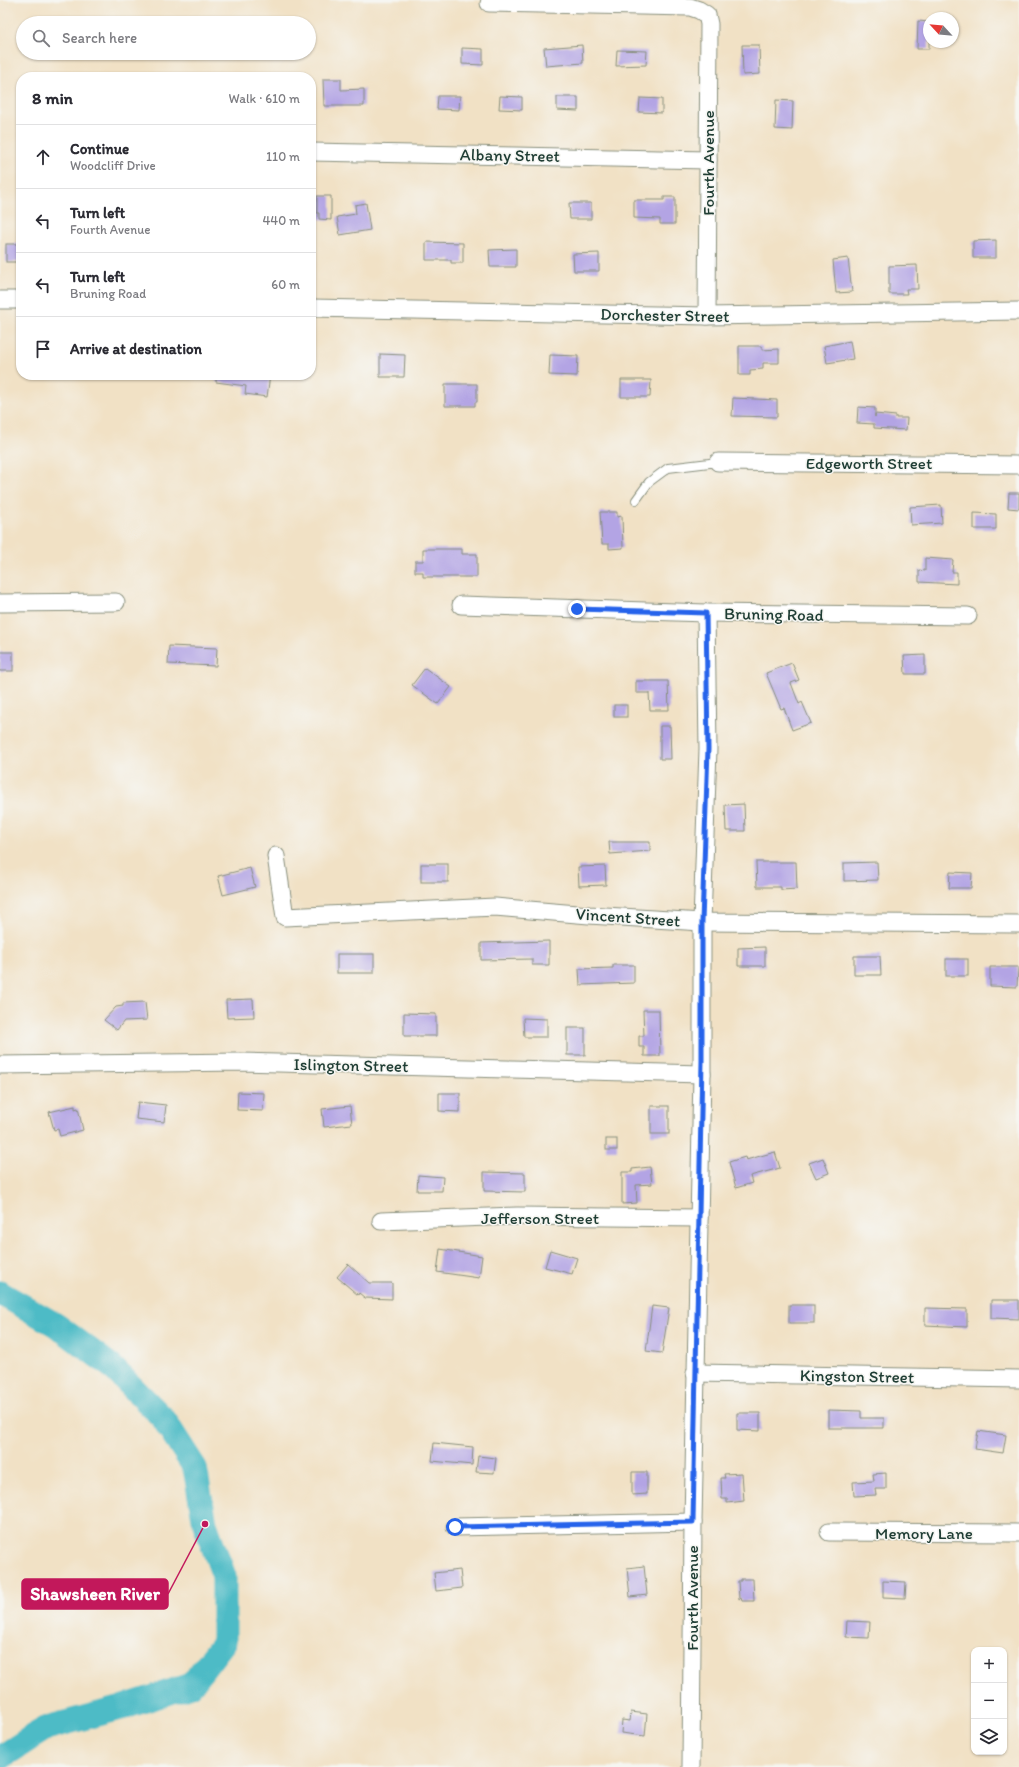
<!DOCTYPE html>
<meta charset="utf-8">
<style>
body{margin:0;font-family:Itim,sans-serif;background:#f2f2f3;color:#2b2b33}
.controls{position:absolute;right:12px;bottom:12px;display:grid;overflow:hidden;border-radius:8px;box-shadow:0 1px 3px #0004}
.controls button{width:36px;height:36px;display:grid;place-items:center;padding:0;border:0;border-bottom:1px solid #e1e1e2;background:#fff;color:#2b2b33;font:20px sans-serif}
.compass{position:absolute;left:923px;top:12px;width:36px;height:36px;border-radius:50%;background:#fff;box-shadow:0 1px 3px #0004;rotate:296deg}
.stop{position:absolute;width:12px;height:12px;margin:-9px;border:3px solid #2563eb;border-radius:50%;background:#fff}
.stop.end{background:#2563eb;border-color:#fff;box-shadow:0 1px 4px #0008}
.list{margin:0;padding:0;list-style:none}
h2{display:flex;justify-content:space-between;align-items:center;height:52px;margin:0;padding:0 16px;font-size:17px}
h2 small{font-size:13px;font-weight:400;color:#7c7c81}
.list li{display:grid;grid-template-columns:26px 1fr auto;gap:12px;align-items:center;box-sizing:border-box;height:64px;padding:0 16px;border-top:1px solid #e1e1e2}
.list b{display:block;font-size:15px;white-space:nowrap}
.list p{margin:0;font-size:13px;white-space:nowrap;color:#7c7c81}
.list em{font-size:13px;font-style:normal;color:#7c7c81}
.icon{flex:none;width:22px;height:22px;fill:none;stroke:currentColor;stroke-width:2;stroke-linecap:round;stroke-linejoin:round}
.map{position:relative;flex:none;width:1019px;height:1767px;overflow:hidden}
.search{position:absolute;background:#fff;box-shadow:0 1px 3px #0004;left:16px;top:16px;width:300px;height:44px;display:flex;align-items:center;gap:10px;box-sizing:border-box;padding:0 14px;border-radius:22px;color:#7c7c81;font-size:15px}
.panel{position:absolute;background:#fff;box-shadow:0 1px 3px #0004;left:16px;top:72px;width:300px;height:308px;border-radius:16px}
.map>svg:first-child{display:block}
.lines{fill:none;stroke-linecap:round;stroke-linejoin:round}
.river{stroke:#4dbbc6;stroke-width:25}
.building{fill:#b3a4e4}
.lane-casing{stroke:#888f7c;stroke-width:10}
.street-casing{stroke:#888f7c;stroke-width:19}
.lane{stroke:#fff;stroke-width:8}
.street{stroke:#fff;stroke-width:17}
.route{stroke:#2563eb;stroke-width:5}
.labels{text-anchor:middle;stroke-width:3;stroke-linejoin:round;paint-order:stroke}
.street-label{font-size:17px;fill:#1f3d34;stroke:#f6f6f2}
.leader{fill:none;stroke:#c2185b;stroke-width:1.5}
.callout-dot{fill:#c2185b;stroke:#f6f6f2;stroke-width:1.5}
.callout{fill:#c2185b;stroke:#c2185b;stroke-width:1.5}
.callout-label{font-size:18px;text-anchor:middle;font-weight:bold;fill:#fff}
</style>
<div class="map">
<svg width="1019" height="1767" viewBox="0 0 1019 1767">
<rect width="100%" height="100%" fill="#f6f6f2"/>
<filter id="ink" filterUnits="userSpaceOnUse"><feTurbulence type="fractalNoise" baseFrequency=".025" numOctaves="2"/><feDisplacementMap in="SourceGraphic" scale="8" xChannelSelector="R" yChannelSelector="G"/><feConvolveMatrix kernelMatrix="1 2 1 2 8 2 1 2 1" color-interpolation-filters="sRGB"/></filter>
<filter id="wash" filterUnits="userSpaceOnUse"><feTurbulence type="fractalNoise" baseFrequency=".012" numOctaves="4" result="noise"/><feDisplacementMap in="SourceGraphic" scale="16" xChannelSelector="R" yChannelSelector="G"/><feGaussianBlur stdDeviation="0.9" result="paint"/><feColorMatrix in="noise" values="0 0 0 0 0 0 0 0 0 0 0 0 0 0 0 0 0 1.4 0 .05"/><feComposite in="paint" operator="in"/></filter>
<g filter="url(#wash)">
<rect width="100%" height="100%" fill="#f1e1c5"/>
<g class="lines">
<polyline class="river" points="0,1293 56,1325 111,1366 163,1418 195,1468 205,1524 224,1576 224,1642 191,1685 121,1708 46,1728 0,1758"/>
</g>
<g id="blocks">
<g class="building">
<polygon points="918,21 929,22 929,49 917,49"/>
<polygon points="582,45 583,63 546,66 544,48"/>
<polygon points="742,45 759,45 760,74 743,75"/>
<polygon points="462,48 483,49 483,65 462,64"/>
<polygon points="617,50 647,51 646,65 616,66"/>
<polygon points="323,79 341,79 341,90 364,89 364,106 324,106"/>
<polygon points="438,96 460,96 459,110 437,109"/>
<polygon points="500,96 522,97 522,110 499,109"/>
<polygon points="557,97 578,97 578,111 557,110"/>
<polygon points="640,98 662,99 662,113 639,112"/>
<polygon points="776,100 793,101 792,130 775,129"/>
<polygon points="317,196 331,196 331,220 319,219 319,213 317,213"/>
<polygon points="664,197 675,197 675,224 660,224 660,219 634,218 634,200 664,200"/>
<polygon points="366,203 370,230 340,235 337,217 356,214 355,205"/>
<polygon points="569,203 591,203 591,219 570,219"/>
<polygon points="996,240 996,258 973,258 973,241"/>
<polygon points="426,242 463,243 463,263 451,263 451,260 426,260"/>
<rect x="6" y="244" width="15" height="18"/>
<polygon points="516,249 516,267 490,267 489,250"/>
<polygon points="599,253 599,271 574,271 573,254"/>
<polygon points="848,258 852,292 836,293 833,260"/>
<polygon points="917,265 918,289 906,289 907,294 889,294 889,266"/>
<polygon points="850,341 853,359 827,363 824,346"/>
<polygon points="739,346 762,346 762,350 779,349 779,363 763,363 763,369 750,370 750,375 739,375"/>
<polygon points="380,354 405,355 404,377 380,377"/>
<polygon points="550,355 578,356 577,376 549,375"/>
<polygon points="216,375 270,375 267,397 245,394 246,386 216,382"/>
<polygon points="621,380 651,380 650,397 621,397"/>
<polygon points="445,384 477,384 477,402 475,402 475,406 445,406"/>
<polygon points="733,398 777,400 777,417 732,416"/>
<polygon points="858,407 875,408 875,417 875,414 896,416 896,418 907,418 906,430 874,428 874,424 857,423"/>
<polygon points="1009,493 1019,493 1019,509 1008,508"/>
<polygon points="941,505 942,523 911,525 910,507"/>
<polygon points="600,512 617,512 617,517 622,516 623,548 609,549 609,544 602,544"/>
<polygon points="974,513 996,514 996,529 974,529"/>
<polygon points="423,549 462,549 462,554 477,554 477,577 423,577 423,572 415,572 415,561 423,561"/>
<polygon points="925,558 953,560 952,572 957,572 957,584 919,582 919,570 925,571"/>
<polygon points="169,646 217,648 216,666 168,664"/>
<rect x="0" y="652" width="13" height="19"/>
<polygon points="925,655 925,674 905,674 904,656"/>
<polygon points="792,663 799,680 791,683 799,704 802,702 811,723 792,730 784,708 781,709 766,673"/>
<polygon points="425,668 451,687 438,704 412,685"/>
<polygon points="636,681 668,681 669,710 650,710 649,693 636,693"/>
<rect x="614" y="705" width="13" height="12"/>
<polygon points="660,726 670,726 671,759 660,759"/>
<polygon points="744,804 745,831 726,831 725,805"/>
<polygon points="609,842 650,842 650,851 610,854"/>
<polygon points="756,862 796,862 797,889 781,890 781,887 757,887"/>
<polygon points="877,862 878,880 844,881 844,863"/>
<rect x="421" y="864" width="27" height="18"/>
<polygon points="605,866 606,885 579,886 578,867"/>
<polygon points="250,868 255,887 223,895 218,876"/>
<polygon points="950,872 972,873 971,888 949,888"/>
<polygon points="549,941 549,965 532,965 532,959 481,960 481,943"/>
<polygon points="765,947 765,966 738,966 738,948"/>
<rect x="337" y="954" width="37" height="19"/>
<polygon points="854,956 880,956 881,975 854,975"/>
<rect x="946" y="959" width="22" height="17"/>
<polygon points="613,965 634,965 634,983 580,985 579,969 613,968"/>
<polygon points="990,967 1018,967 1017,987 990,986"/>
<polygon points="253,999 254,1017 227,1018 226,1000"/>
<polygon points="145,1002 147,1020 124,1021 117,1030 104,1020 116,1007 123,1006 123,1003"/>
<polygon points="643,1010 659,1010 660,1056 644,1056 644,1047 639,1047 639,1036 644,1036"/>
<polygon points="404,1013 436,1014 436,1036 404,1036"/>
<polygon points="523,1018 547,1019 547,1037 524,1037"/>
<rect x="567" y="1028" width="18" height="27"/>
<polygon points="238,1092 264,1093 263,1111 237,1110"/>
<polygon points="439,1093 460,1093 460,1112 439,1111"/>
<polygon points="138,1102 166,1105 164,1122 136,1119"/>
<polygon points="75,1106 75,1109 78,1108 83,1130 60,1136 58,1129 54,1130 49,1112"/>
<polygon points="350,1106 352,1124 324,1127 322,1109"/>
<rect x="651" y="1106" width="18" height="28"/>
<rect x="606" y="1139" width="11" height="11"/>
<polygon points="775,1152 780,1168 750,1176 752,1183 736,1188 729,1162 745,1157 746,1160"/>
<polygon points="823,1158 829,1173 816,1178 809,1163"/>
<polygon points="650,1167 652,1184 636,1185 637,1203 622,1204 622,1172 632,1172 632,1169"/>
<polygon points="484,1172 525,1173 525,1192 484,1191"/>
<polygon points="418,1175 443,1177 442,1191 417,1191"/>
<polygon points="440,1249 482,1256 479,1278 437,1272"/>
<polygon points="550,1250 577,1258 572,1274 545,1267"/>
<polygon points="348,1264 369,1283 392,1283 392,1299 365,1298 359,1293 358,1295 337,1277"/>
<polygon points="991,1300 1019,1300 1019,1319 991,1318"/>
<rect x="789" y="1305" width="25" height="18"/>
<polygon points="652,1306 669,1308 662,1353 646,1351"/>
<polygon points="925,1308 967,1309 967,1327 925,1325"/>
<polygon points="828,1410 861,1411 861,1418 884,1418 884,1428 828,1428"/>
<polygon points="737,1413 760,1413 760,1431 737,1430"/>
<polygon points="978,1431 1006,1435 1003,1453 975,1449"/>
<polygon points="434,1443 473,1447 472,1465 432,1461"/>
<polygon points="478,1456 496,1458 494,1473 476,1472"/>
<polygon points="632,1472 647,1472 647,1494 632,1495"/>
<polygon points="742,1473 744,1501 727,1503 727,1499 722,1499 721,1478 725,1478 724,1474"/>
<polygon points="886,1473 886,1489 875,1489 876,1495 854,1496 853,1482 874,1481 873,1474"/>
<polygon points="644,1566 647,1595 630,1597 627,1568"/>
<polygon points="460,1570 462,1588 436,1591 434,1573"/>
<polygon points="741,1579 753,1579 754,1601 742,1601 741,1598 739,1599 738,1581 741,1581"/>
<polygon points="883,1581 906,1582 905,1598 883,1597"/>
<polygon points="847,1621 870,1622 869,1638 846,1637"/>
<polygon points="631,1712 647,1714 645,1736 621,1733 622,1720 630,1721"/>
</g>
</g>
</g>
<g filter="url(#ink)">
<use href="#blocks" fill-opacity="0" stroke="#888f7c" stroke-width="1"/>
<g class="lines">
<g class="lane-casing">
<polyline id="lane" points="636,500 649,482 668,468 718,462"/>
</g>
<g class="street-casing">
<g id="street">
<polyline points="489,3 690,7 699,10 707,15 709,24 707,316"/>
<polyline points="311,152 708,160"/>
<polyline points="0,300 21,300"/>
<polyline points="311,308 707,316 1019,311"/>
<polyline points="718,462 1019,465"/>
<polyline points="0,603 116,602"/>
<polyline points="461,605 706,613 968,616"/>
<polyline points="276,856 285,917 495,907 589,915 702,922 1019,924"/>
<polyline points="0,1065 241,1062 702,1074"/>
<polyline points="381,1221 517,1216 699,1218"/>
<polyline points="695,1373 1019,1379"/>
<polyline points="455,1527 693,1522"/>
<polyline points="829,1532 1019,1533"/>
<polyline points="691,1767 693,1522 702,1074 702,922 708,749 706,613"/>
</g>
</g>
<use href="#lane" class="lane"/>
<use href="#street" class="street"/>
</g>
</g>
<g class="lines" filter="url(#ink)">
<polyline class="route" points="455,1527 693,1522 702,1061 702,922 708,749 706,613 577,609"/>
</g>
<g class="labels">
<g class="street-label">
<text transform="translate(510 155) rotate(1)" y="6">Albany Street</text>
<text transform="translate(708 163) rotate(-90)" y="6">Fourth Avenue</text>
<text transform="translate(665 315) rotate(1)" y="6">Dorchester Street</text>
<text x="869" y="469">Edgeworth Street</text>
<text transform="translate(774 614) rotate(1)" y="6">Bruning Road</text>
<text transform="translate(628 917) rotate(4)" y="6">Vincent Street</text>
<text transform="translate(351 1065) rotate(1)" y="6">Islington Street</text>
<text x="540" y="1224">Jefferson Street</text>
<text transform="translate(857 1376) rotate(1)" y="6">Kingston Street</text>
<text x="924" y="1539">Memory Lane</text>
<text transform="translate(692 1598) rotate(-90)" y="6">Fourth Avenue</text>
</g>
</g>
<path class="leader" d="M205 1524L168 1594"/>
<circle class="callout-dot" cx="205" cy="1524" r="4"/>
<rect class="callout" x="22" y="1579" width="146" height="30" rx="4"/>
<g class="callout-label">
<text x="95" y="1600">Shawsheen River</text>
</g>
</svg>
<div class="controls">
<button>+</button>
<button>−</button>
<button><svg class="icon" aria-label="layers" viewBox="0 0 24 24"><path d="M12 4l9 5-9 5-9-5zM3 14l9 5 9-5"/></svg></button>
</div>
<svg class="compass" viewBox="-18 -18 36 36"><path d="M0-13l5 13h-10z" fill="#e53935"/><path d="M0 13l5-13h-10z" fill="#7c7c81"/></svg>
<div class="stop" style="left:455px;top:1527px"></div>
<div class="stop end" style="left:577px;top:609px"></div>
<div class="search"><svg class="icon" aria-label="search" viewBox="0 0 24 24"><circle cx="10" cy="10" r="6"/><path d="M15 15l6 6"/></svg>Search here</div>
<section class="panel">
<h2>8 min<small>Walk · 610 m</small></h2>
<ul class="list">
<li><svg class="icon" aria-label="ahead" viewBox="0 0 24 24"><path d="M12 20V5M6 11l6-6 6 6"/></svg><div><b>Continue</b><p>Woodcliff Drive</p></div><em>110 m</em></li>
<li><svg class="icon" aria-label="left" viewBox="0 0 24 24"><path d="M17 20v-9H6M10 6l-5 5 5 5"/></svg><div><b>Turn left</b><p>Fourth Avenue</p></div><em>440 m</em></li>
<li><svg class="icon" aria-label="left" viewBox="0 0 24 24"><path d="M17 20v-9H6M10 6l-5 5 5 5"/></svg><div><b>Turn left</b><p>Bruning Road</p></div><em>60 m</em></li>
<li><svg class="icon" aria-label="arrive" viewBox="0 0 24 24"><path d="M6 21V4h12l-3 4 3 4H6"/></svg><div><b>Arrive at destination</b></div></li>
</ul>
</section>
</div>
